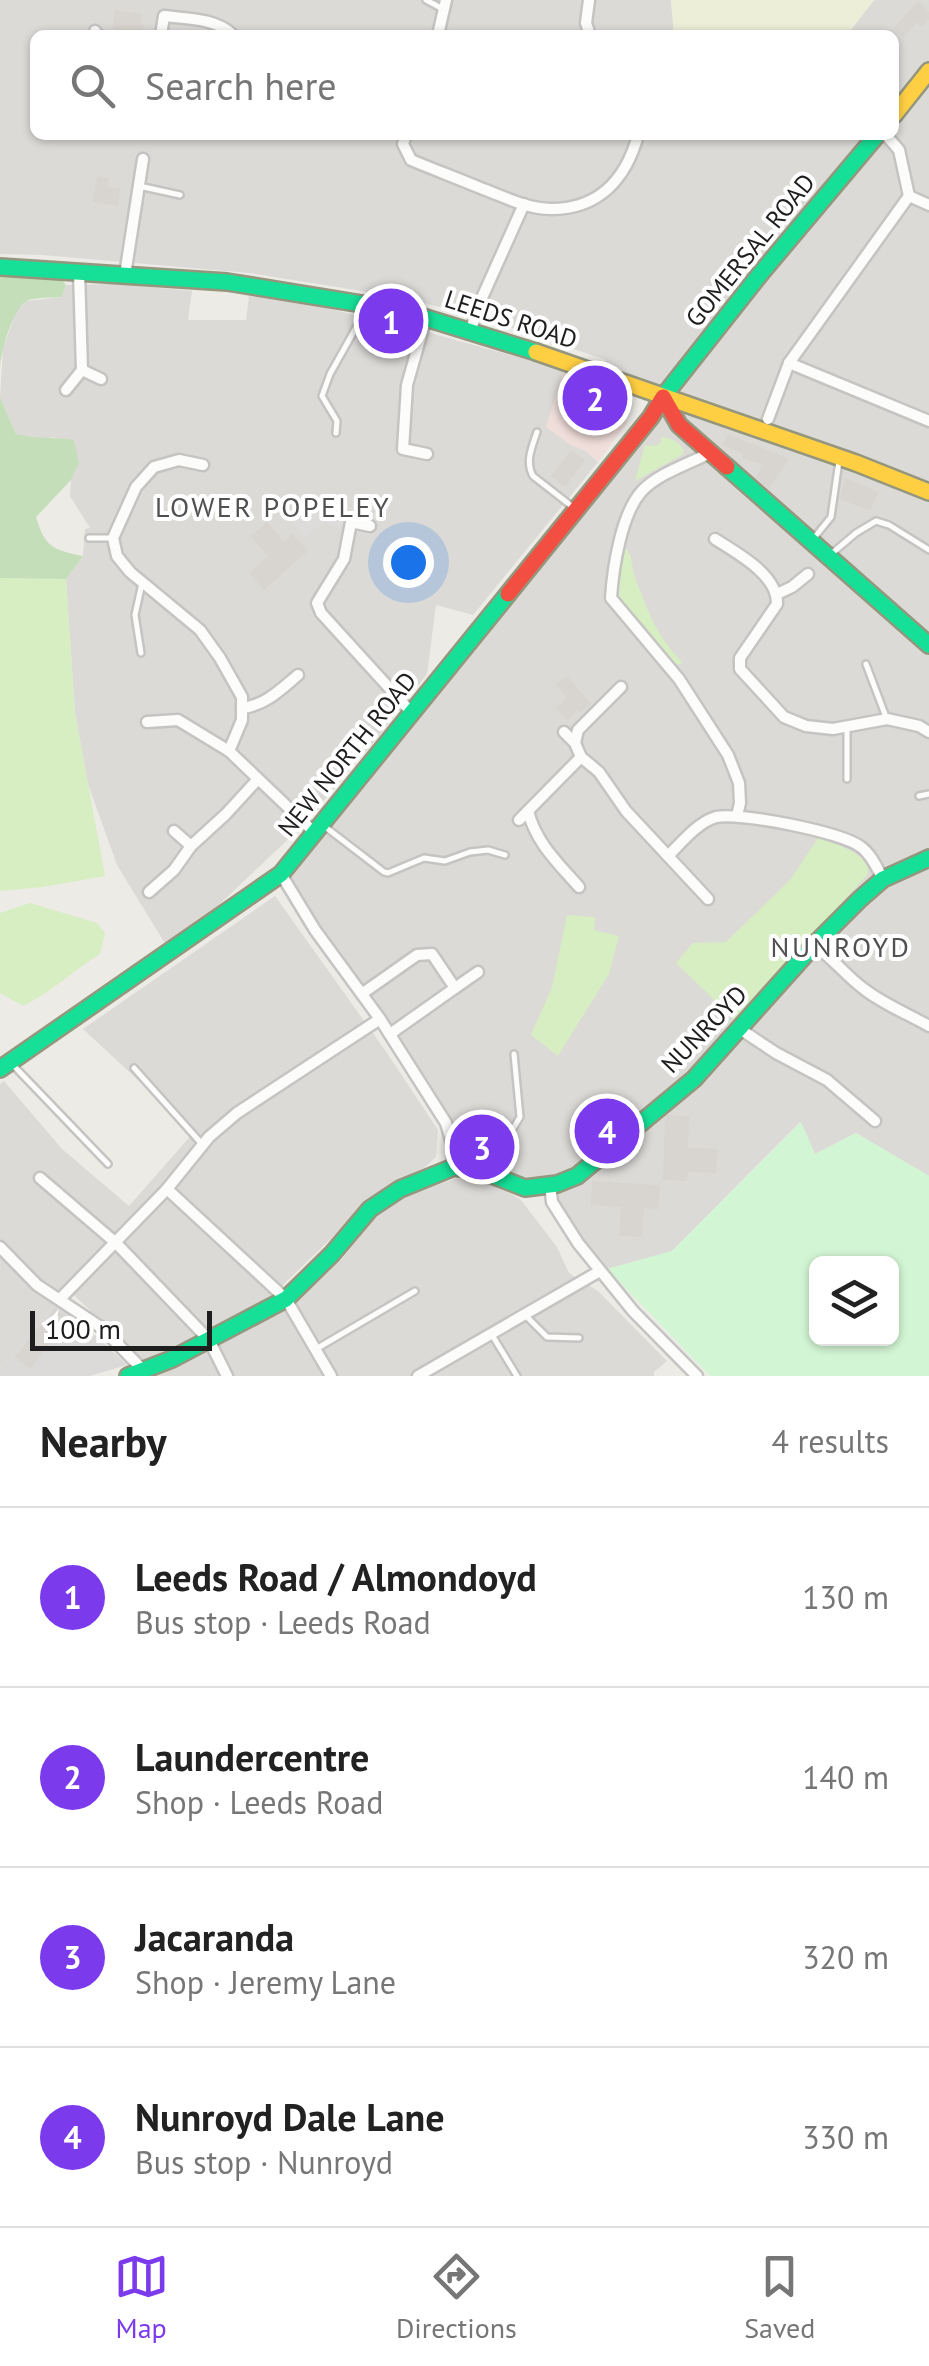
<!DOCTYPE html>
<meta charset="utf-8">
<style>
body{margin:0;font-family:"PT Sans",sans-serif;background:#f6f6f6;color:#222}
.controls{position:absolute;right:30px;bottom:30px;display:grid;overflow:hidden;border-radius:15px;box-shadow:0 2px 8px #0004}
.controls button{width:90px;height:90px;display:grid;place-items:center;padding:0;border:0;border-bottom:2px solid #e0e0e0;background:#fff;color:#222;font:50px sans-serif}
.scale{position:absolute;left:30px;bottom:25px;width:182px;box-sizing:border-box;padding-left:10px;border:5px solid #1e1e1e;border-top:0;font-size:28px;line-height:35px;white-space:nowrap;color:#1e1e1e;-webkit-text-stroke:8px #fff;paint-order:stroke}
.you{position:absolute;left:408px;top:562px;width:35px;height:35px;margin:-25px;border:8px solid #fff;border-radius:50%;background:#1a73e8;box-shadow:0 0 0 15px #1a73e833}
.badge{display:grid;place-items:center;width:65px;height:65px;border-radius:50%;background:#7c3aed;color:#fff;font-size:32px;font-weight:700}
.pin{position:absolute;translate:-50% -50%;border:5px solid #fff;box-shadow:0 2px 10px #0006}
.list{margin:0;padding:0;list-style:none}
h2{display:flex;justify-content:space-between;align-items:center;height:130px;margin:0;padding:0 40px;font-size:42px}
h2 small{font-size:32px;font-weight:400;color:#767676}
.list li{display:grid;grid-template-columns:65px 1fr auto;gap:30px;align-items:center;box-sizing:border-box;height:180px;padding:0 40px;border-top:2px solid #e0e0e0}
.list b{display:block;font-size:38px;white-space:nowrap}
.list p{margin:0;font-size:32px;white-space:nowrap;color:#767676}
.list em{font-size:32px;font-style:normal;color:#767676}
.icon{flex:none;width:55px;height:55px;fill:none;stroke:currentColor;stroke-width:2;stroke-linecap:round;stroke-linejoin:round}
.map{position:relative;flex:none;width:929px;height:1376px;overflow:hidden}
.search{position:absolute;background:#fff;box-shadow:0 2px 8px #0004;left:30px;right:30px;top:30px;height:110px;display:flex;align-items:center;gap:25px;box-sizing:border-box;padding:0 35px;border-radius:15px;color:#767676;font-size:38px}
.sheet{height:850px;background:#fff}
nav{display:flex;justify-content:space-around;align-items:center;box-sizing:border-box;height:140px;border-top:2px solid #e0e0e0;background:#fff;font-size:28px;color:#767676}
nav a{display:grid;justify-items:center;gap:5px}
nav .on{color:#7c3aed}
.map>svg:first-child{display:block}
.residential{fill:#dcdad7}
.commercial{fill:#f0deda}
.religious{fill:#dbdad8}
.farmland{fill:#eceed8}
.grass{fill:#d7edc2}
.forest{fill:#c4deb9}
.park{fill:#d2f5d3;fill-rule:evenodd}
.parking{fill:#dddcda}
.building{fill:#d8d4d0}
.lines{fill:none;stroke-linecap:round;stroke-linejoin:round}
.lane-casing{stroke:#c5c4c2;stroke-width:10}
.street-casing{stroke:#c5c4c2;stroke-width:15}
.fast-casing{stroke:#94977d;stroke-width:20}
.slow-casing{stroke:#94977d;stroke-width:20}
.jam-casing{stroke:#94977d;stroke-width:20}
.lane{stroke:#fcfcfb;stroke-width:5}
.street{stroke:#fcfcfb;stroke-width:10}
.fast{stroke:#16e098;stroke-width:15}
.slow{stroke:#ffcf43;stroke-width:15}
.jam{stroke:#f24e42;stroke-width:15}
.labels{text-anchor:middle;stroke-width:8;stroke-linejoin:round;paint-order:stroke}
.street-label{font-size:25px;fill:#1e1e1e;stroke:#fff}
.neighbourhood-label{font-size:28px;letter-spacing:2.5px;fill:#515151;stroke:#fff}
</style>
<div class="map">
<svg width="929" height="1376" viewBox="0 0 929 1376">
<rect width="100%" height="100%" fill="#edebe6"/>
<g class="residential">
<polygon points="0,0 671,0 674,35 35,35 35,135 894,135 894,35 847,35 874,0 929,0 929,1176 856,1133 815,1154 800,1122 672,1251 600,1271 552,1202 549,1185 454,1167 446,1123 281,874 662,398 601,374 606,360 486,319 405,298 249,273 42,255 0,254"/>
<polygon points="117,284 192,291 188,320 246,320 249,296 321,307 416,329 564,370 571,445 586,451 598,462 473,615 436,605 427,674 375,741 298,830 206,917 166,945 117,865 88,784 75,713 66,579 83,556 85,529 90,528 70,496 71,480 79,462 54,437 36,440 16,434 0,397 3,349 16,311 26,301 62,297 66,285"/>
<polygon points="275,896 387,1053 438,1130 436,1157 424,1168 385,1187 264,1303 143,1362 73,1294 58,1301 0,1369 0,1084 4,1081 62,1149 129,1206 194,1132 83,1029"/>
<polygon points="454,1179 488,1180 521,1200 557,1247 569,1273 598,1291 667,1361 654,1372 654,1376 146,1376 167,1369 298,1299 342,1259 374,1219 405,1196"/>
</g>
<polygon class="commercial" points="564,370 614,388 627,409 627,423 598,462 586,451 571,445 546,427"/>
<polygon class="religious" points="58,1301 127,1365 90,1376 0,1376 0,1369"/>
<polygon class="farmland" points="671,0 874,0 847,35 674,35"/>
<g class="grass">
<path d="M661 437C670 438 679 441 684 450L682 455 635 481 645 445 656 446 661 442Z"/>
<path d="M624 546C633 555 631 565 635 577 648 612 656 635 683 663L674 665 619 597 616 586Z"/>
<polygon points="0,578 66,579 75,713 105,876 43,887 0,891"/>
<path d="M818 838C837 844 857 850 869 866L867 875 786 964 737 1022 676 963 693 943 726 942 790 880Z"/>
<path d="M30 903 97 923 105 933 100 954C73 971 51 992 23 1006L0 993V913Z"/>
<polygon points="567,915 595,917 594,930 619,936 609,974 558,1056 531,1035 552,987"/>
</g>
<g class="forest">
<path d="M0 274 59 276 66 285 62 297C52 298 38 297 29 300 13 305 2 350 0 366Z"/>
<path d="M0 397 16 434C36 439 54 437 74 440L79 463 71 480 36 517C45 547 53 550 83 556L66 579 0 578Z"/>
</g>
<path class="park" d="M801 1122 815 1154 856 1133 929 1176V1376H710L607 1269 672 1251ZM816 1264H892V1338H816Z"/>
<polygon class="parking" points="334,503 376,514 370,536 323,523 305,537 289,519 297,513 305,512 330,514"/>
<g class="building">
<polygon points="918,1 929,12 929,19 922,27 917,22 904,37 894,28"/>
<polygon points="115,10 142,14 140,24 144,25 142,35 113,35 114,28 112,28"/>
<polygon points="97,176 109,178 108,187 120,189 118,206 93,202"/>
<polygon points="591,389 604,394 610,414 609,429 591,434 589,427 576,431 569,408 586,403"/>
<polygon points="728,434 789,459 769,489 756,477 763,465 742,458 743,454 722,445"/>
<polygon points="571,450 585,460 565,487 551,476"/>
<polygon points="845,478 878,492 870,511 840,499"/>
<polygon points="267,522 284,542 293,534 308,551 264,590 249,573 268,556 251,536"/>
<polygon points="567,676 591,703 580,713 578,710 567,720 556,708 567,698 556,685"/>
<polygon points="668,1115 689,1116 688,1148 717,1149 716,1173 688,1172 687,1181 663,1180 665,1118"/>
<polygon points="592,1181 660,1185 659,1209 644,1208 642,1237 619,1236 621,1207 591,1205"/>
<polygon points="55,1308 70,1318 30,1369 15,1357"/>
</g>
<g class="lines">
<g class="lane-casing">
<g id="lane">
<polyline points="426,0 443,9"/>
<polyline points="139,186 180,195"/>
<path d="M537 432C532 447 525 462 533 476L574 508"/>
<polyline points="336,433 337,421 322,396 330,374 367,308"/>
<polyline points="89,538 113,538"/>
<polyline points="814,538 831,517 839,461"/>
<polyline points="830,555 856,533 876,521 889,525 929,550"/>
<polyline points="141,653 135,615 142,583"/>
<polyline points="866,664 886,717"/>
<polyline points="847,729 847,779"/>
<polyline points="919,796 929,794"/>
<polyline points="324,826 384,872 388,873 424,858 445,861 470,852 488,850 505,855"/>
<polyline points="13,1065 108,1164"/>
<polyline points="134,1068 201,1143"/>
<polyline points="487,1172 520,1117 514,1054"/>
<polyline points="526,1316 547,1337 579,1338"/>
<polyline points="492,1335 517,1376"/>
<polyline points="316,1349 415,1291"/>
</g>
</g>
<g class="street-casing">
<g id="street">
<polyline points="589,0 586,23 590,35"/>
<polyline points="95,31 98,35"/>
<path d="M161 35 164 16C189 19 215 18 233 35"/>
<polyline points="438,35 446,0"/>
<path d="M406 135 403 144 411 160C435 170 459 179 483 189 505 197 527 209 551 209 599 209 626 179 638 135"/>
<polyline points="909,196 929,205"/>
<polyline points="125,275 143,159"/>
<polyline points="426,318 407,385 403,449 427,454"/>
<polyline points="470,332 481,300 524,204"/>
<polyline points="789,363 929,421"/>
<polyline points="82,370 101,379"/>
<polyline points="66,390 82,370 79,272"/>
<polyline points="768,419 789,363 909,196 899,150 886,135"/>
<path d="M710 453C688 464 657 474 641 492 621 515 613 568 611 598L679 679 728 755 739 783 740 803 737 816"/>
<polyline points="203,465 179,460 154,467 136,487 113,538 117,556 130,572 200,630 220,658 242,697 242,720 229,751"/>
<polyline points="370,526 351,522 344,559 317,603 321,613 412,713"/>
<path d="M715 539C737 553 778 575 777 604L740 658V669L784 717 806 726 833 729 887 719 919 726 929 732"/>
<polyline points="777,594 792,587 808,574"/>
<path d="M242 708C266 705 280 690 298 675"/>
<polyline points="147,722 178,720 229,751 315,833"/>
<polyline points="564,732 575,743 581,757 599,772 626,811 708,899"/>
<polyline points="575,743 578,730 621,687"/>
<path d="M528 811C536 843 558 863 579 887"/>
<polyline points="519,820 581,757"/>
<polyline points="174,831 191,846"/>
<path d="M668 856C681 843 698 822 716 817 739 812 842 832 861 847 871 854 877 868 883 879"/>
<polyline points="281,874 315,930 380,1019 446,1123 451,1140 454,1167"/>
<polyline points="149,892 174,870 191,846 226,814 258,779"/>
<path d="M814 945C832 957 846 976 864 989 883 1004 908 1014 929 1026"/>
<polyline points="455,988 478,972"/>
<polyline points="363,993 417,955 432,954 455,988 390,1034"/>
<polyline points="740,1029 776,1053 827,1080 875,1121"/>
<polyline points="40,1178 116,1243 209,1340 227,1376"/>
<polyline points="550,1185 552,1202 578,1243 633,1311 697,1376"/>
<polyline points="167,1189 286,1299 331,1376"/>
<polyline points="0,1247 37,1285 102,1328 144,1371"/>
<polyline points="60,1299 167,1189 209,1137 237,1113 380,1019"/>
<polyline points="418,1376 600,1271"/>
</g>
</g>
<g class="fast-casing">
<g id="fast">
<polyline points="0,267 227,282 368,305 426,318 536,352"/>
<polyline points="663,397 761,273 877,135"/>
<polyline points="727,467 929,645"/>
<polyline points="0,1069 281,874 508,594"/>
<polyline points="128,1376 172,1359 286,1299 332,1254 370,1209 400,1189 454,1167 487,1173 525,1188 557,1184 577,1176 694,1079 814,945 860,899 883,879 929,858"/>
</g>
</g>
<g class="slow-casing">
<g id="slow">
<polyline points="894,115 929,71"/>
<polyline points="536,352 856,463 929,492"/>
</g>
</g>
<g class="jam-casing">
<polyline id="jam" points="508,594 651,417 663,397 679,425 727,467"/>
</g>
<use href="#lane" class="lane"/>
<use href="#street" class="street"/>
<use href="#fast" class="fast"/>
<use href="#slow" class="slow"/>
<use href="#jam" class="jam"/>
</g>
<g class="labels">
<g class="street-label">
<text transform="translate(750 250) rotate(-51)" y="9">GOMERSAL ROAD</text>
<text transform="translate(511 319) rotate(18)" y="9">LEEDS ROAD</text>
<text transform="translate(347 754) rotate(-51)" y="9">NEW NORTH ROAD</text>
<text transform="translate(704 1029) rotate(-46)" y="9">NUNROYD</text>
</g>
<g class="neighbourhood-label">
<text x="273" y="517">LOWER POPELEY</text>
<text x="841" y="957">NUNROYD</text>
</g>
</g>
</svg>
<div class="controls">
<button><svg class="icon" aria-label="layers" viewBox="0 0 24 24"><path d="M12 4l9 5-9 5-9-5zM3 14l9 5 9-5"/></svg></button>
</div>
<div class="scale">100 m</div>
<div class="you"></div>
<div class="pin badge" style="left:391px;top:321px">1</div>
<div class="pin badge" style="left:595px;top:398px">2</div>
<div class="pin badge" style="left:482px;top:1147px">3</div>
<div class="pin badge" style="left:607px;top:1131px">4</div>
<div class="search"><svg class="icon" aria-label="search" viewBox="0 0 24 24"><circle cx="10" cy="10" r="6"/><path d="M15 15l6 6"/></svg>Search here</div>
</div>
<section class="sheet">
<h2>Nearby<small>4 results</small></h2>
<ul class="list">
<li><span class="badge">1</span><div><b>Leeds Road / Almondoyd</b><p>Bus stop · Leeds Road</p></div><em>130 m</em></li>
<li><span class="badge">2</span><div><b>Laundercentre</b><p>Shop · Leeds Road</p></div><em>140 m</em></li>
<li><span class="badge">3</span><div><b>Jacaranda</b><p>Shop · Jeremy Lane</p></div><em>320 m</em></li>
<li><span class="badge">4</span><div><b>Nunroyd Dale Lane</b><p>Bus stop · Nunroyd</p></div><em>330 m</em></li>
</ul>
</section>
<nav>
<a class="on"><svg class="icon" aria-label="map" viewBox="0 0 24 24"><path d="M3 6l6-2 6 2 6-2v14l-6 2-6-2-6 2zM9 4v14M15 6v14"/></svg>Map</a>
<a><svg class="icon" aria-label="directions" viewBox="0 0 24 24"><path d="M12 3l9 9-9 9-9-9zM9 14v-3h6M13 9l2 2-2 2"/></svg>Directions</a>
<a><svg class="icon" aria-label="saved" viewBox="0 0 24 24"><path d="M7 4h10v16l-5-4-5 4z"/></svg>Saved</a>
</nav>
